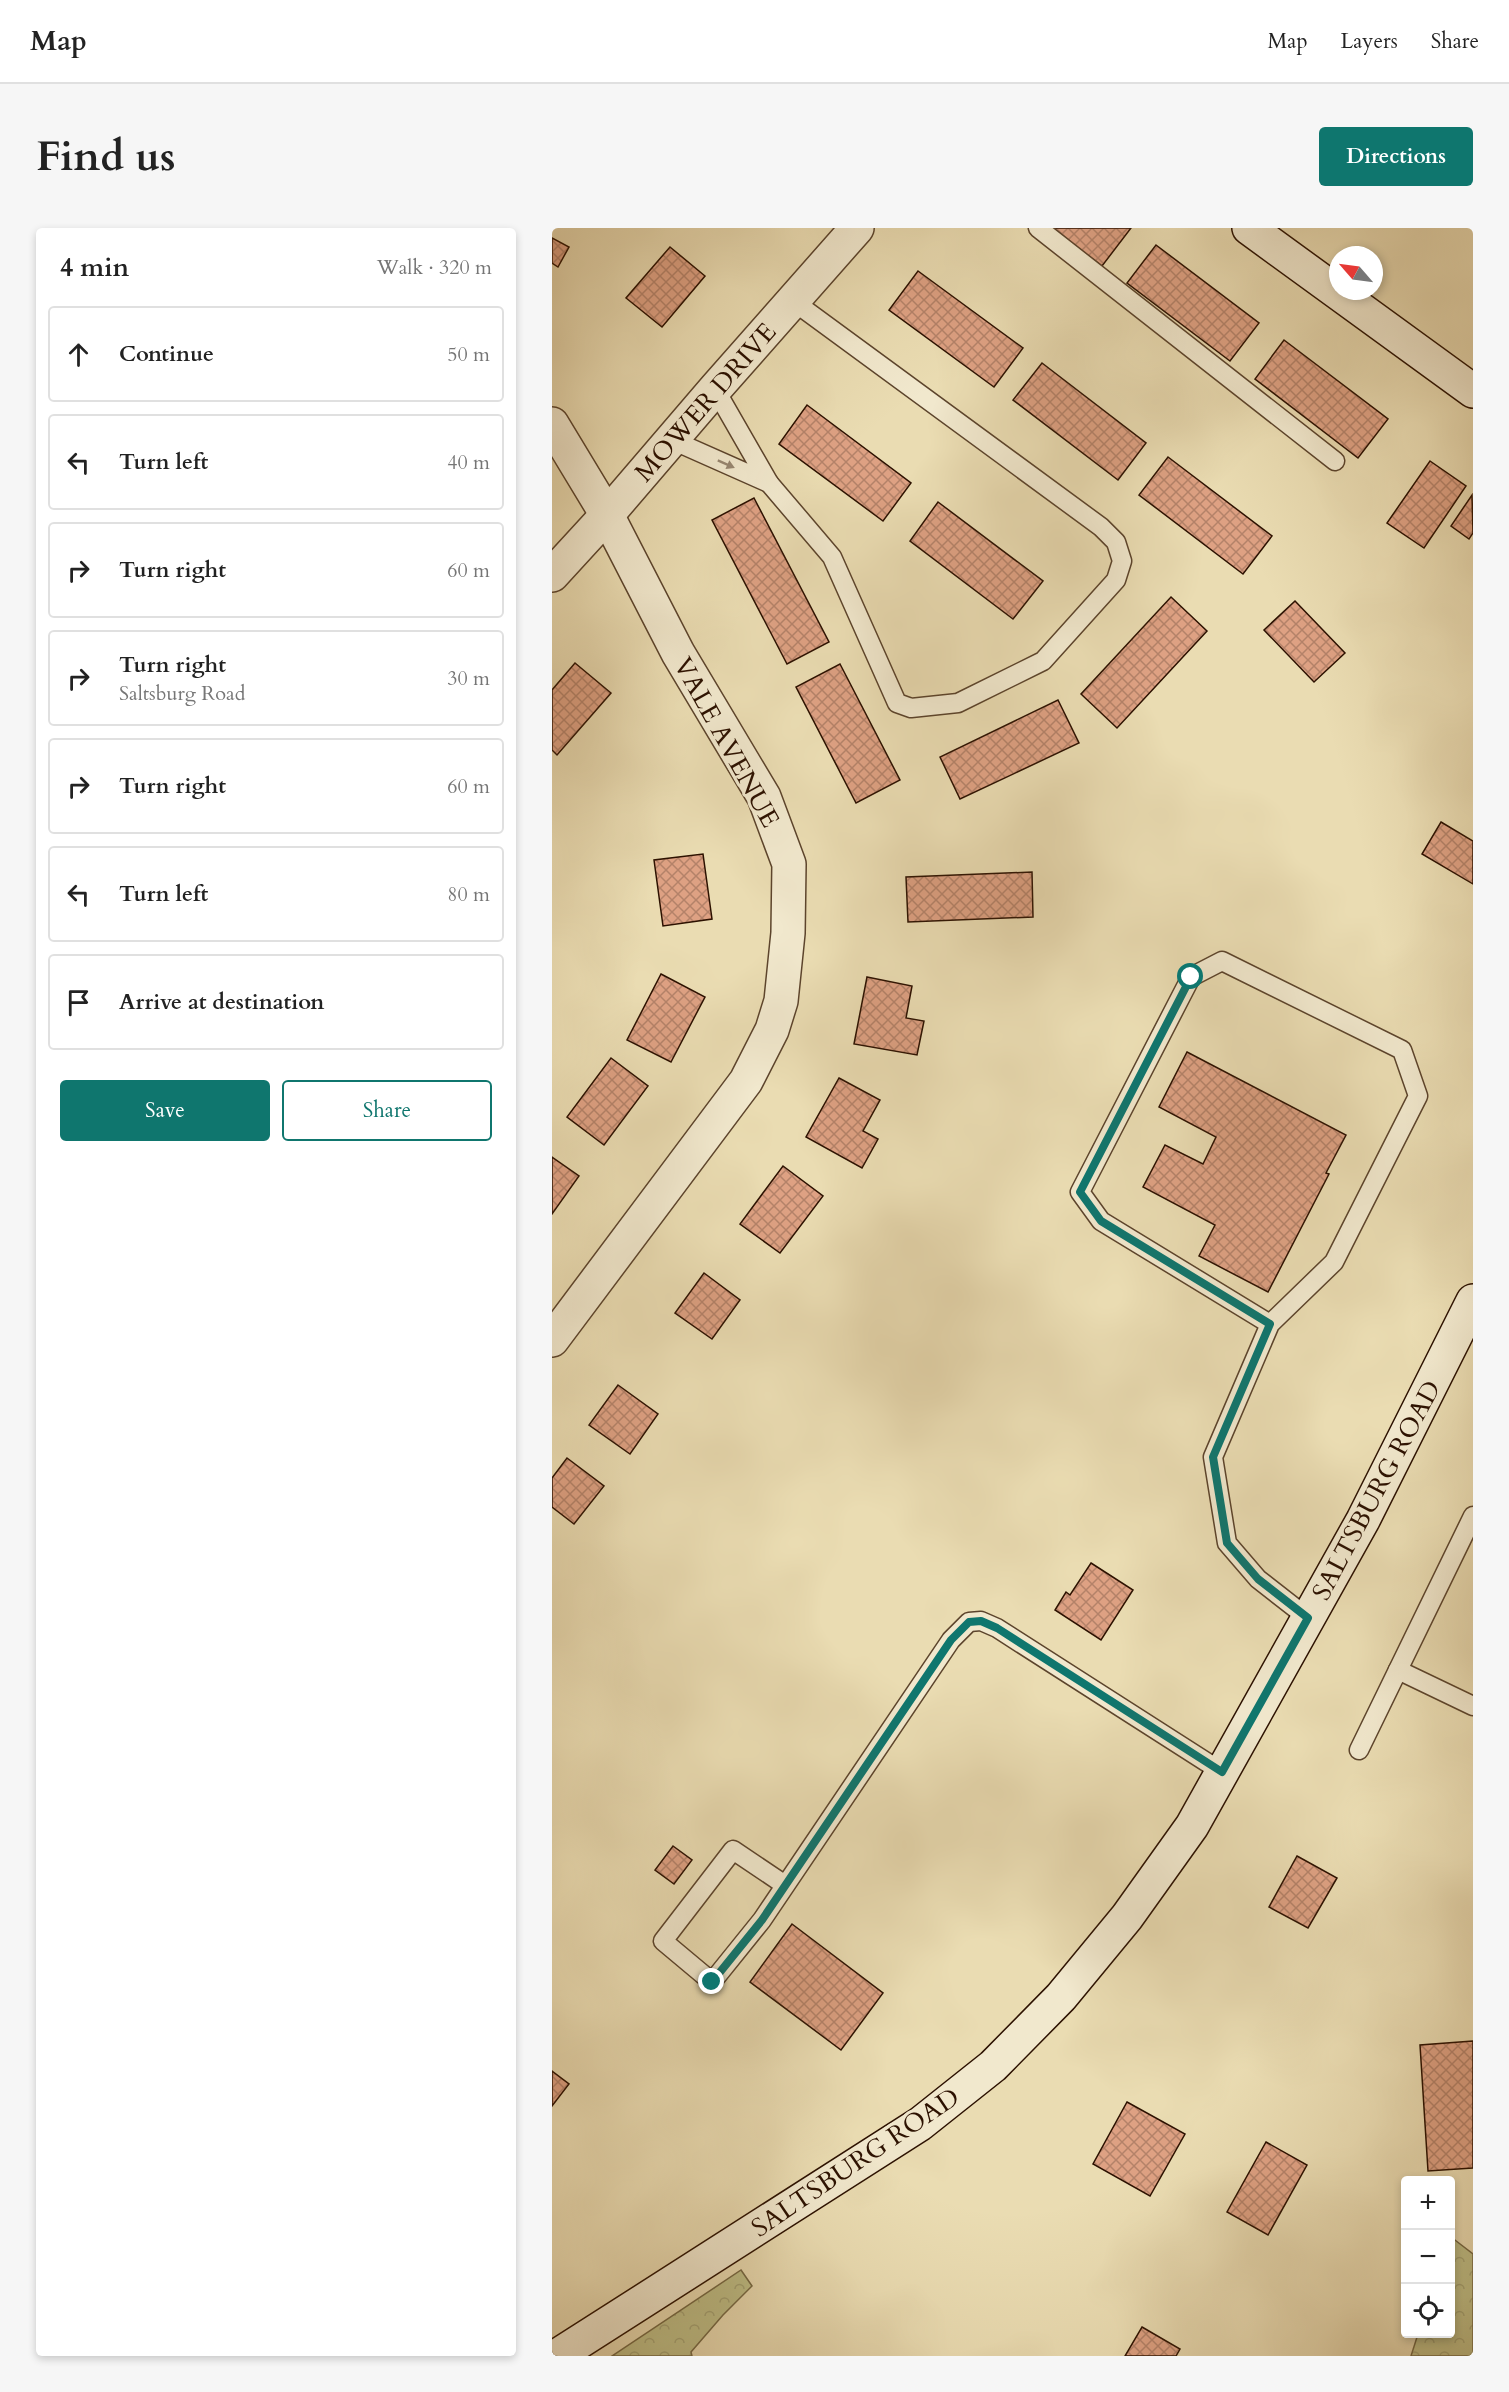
<!DOCTYPE html>
<meta charset="utf-8">
<style>
body{margin:0;font-family:Cardo,serif;background:#f6f6f6;color:#222}
.controls{position:absolute;right:18px;bottom:18px;display:grid;overflow:hidden;border-radius:6px;box-shadow:0 3px 9px #0003}
.controls button{width:54px;height:54px;display:grid;place-items:center;padding:0;border:0;border-bottom:2px solid #e0e0e0;background:#fff;color:#222;font:30px sans-serif}
.compass{position:absolute;left:777px;top:18px;width:54px;height:54px;border-radius:50%;background:#fff;box-shadow:0 3px 9px #0003;rotate:298deg}
.stop{position:absolute;width:18px;height:18px;margin:-14px;border:4px solid #0f766e;border-radius:50%;background:#fff}
.stop.end{background:#0f766e;border-color:#fff;box-shadow:0 2px 6px #0008}
.list{margin:0;padding:0;list-style:none}
h2{display:flex;justify-content:space-between;align-items:center;height:78px;margin:0;padding:0 24px;font-size:26px}
h2 small{font-size:20px;font-weight:400;color:#767676}
.list li{display:grid;grid-template-columns:39px 1fr auto;gap:18px;align-items:center;box-sizing:border-box;height:96px;margin:0 12px 12px;padding:0 12px;border:2px solid #e0e0e0;border-radius:6px}
.list b{display:block;font-size:22px;white-space:nowrap}
.list p{margin:0;font-size:20px;white-space:nowrap;color:#767676}
.list em{font-size:20px;font-style:normal;color:#767676}
.actions{display:flex;gap:12px;padding:18px 24px}
.actions a{flex:1;padding:14px 0;border:2px solid #0f766e;border-radius:6px;text-align:center;font-size:21px;color:#0f766e}
.actions .main{background:#0f766e;color:#fff}
.icon{flex:none;width:33px;height:33px;fill:none;stroke:currentColor;stroke-width:2;stroke-linecap:round;stroke-linejoin:round}
.map{position:relative;flex:none;width:921px;height:2128px;overflow:hidden;border-radius:6px}
header{display:flex;align-items:center;gap:36px;box-sizing:border-box;height:84px;padding:0 30px;background:#fff;border-bottom:2px solid #e0e0e0}
header strong{font-size:28px}
nav{display:flex;gap:33px;margin-inline-start:auto;font-size:21px}
.intro{display:flex;align-items:center;justify-content:space-between;box-sizing:border-box;height:144px;padding:0 36px}
h1{margin:0;font-size:42px}
.button{padding:15px 27px;border-radius:6px;background:#0f766e;color:#fff;font-size:21px;font-weight:700}
main{display:flex;gap:36px;padding:0 36px}
aside{flex:1;background:#fff;border-radius:6px;box-shadow:0 3px 9px #0003}
.map>svg:first-child{display:block}
.forest{fill:url(#forest-crowns);stroke:#756844;stroke-width:1.5}
.building{fill:url(#building-cross-hatch);stroke:#2c1100;stroke-width:1.5}
.lines{fill:none;stroke-linecap:round;stroke-linejoin:round}
.lane-casing{stroke:#5c442c;stroke-width:21}
.street-casing{stroke:#5c442c;stroke-width:36}
.secondary-casing{stroke:#2c1100;stroke-width:36}
.lane{stroke:#f1e8cd;stroke-width:18}
.street{stroke:#f1e8cd;stroke-width:33}
.secondary{stroke:#f1e8cd;stroke-width:33}
.oneway{fill:#988771}
.route{stroke:#0f766e;stroke-width:8}
.labels{text-anchor:middle;stroke-width:6;stroke-linejoin:round;paint-order:stroke}
.street-label{font-size:26px;fill:#2c1100;stroke:#f1e8cd}
</style>
<header>
<strong>Map</strong>
<nav><a>Map</a><a>Layers</a><a>Share</a></nav>
</header>
<div class="intro"><h1>Find us</h1><a class="button">Directions</a></div>
<main>
<aside>
<h2>4 min<small>Walk · 320 m</small></h2>
<ul class="list">
<li><svg class="icon" aria-label="ahead" viewBox="0 0 24 24"><path d="M12 20V5M6 11l6-6 6 6"/></svg><div><b>Continue</b></div><em>50 m</em></li>
<li><svg class="icon" aria-label="left" viewBox="0 0 24 24"><path d="M17 20v-9H6M10 6l-5 5 5 5"/></svg><div><b>Turn left</b></div><em>40 m</em></li>
<li><svg class="icon" aria-label="right" viewBox="0 0 24 24"><path d="M7 20v-9h11M14 6l5 5-5 5"/></svg><div><b>Turn right</b></div><em>60 m</em></li>
<li><svg class="icon" aria-label="right" viewBox="0 0 24 24"><path d="M7 20v-9h11M14 6l5 5-5 5"/></svg><div><b>Turn right</b><p>Saltsburg Road</p></div><em>30 m</em></li>
<li><svg class="icon" aria-label="right" viewBox="0 0 24 24"><path d="M7 20v-9h11M14 6l5 5-5 5"/></svg><div><b>Turn right</b></div><em>60 m</em></li>
<li><svg class="icon" aria-label="left" viewBox="0 0 24 24"><path d="M17 20v-9H6M10 6l-5 5 5 5"/></svg><div><b>Turn left</b></div><em>80 m</em></li>
<li><svg class="icon" aria-label="arrive" viewBox="0 0 24 24"><path d="M6 21V4h12l-3 4 3 4H6"/></svg><div><b>Arrive at destination</b></div></li>
</ul>
<div class="actions"><a class="main">Save</a><a>Share</a></div>
</aside>
<div class="map">
<svg width="921" height="2128" viewBox="0 0 921 2128">
<defs>
<pattern id="forest-crowns" width="20" height="18" patternUnits="userSpaceOnUse" patternTransform="scale(1.5)"><rect width="20" height="18" fill="#bebe87"/><path d="M2 6a3 3 0 1 1 6 0M12 15a3 3 0 1 1 6 0" fill="none" stroke="#a3a273"/></pattern>
<pattern id="building-cross-hatch" width="8" height="8" patternUnits="userSpaceOnUse" patternTransform="scale(1.5)"><rect width="8" height="8" fill="#dea183"/><path d="M0 0l8 8M0 8l8-8" fill="none" stroke="#b48269"/></pattern>
</defs>
<rect width="100%" height="100%" fill="#eadcb2"/>
<filter id="stains"><feTurbulence type="fractalNoise" baseFrequency=".00333" numOctaves="4"/><feColorMatrix values="0 0 0 0 .2 0 0 0 0 .09 0 0 0 0 .02 0 0 0 .5 -.17"/></filter>
<radialGradient id="worn" r=".72"><stop offset=".6" stop-color="#630" stop-opacity="0"/><stop offset="1" stop-color="#630" stop-opacity=".3"/></radialGradient>
<g class="forest">
<polygon points="899,2009 921,2026 921,2128 859,2128 866,2106 898,2106"/>
<polygon points="189,2042 200,2058 171,2087 139,2124 140,2128 60,2128"/>
</g>
<g class="building">
<polygon points="499,0 579,0 550,38"/>
<polygon points="0,10 17,19 6,39 0,35"/>
<polygon points="604,17 707,95 678,133 575,55"/>
<polygon points="118,19 153,48 110,99 74,70"/>
<polygon points="366,43 471,120 442,159 337,82"/>
<polygon points="732,112 836,191 806,230 703,151"/>
<polygon points="490,135 594,215 566,252 461,172"/>
<polygon points="255,177 359,255 331,293 227,216"/>
<polygon points="616,229 720,308 691,346 587,267"/>
<polygon points="878,233 914,258 872,320 835,295"/>
<polygon points="920,267 921,305 917,311 899,298"/>
<polygon points="202,270 277,414 235,436 160,292"/>
<polygon points="386,274 491,353 461,391 358,313"/>
<polygon points="619,369 655,403 565,500 529,466"/>
<polygon points="743,373 793,425 762,454 712,402"/>
<polygon points="23,435 59,465 5,527 0,522 0,462"/>
<polygon points="288,436 348,552 304,575 244,459"/>
<polygon points="506,472 527,515 408,571 388,529"/>
<polygon points="889,594 921,613 921,656 870,626"/>
<polygon points="151,626 160,691 111,698 102,632"/>
<polygon points="480,644 481,689 356,694 354,649"/>
<polygon points="109,746 153,769 119,834 75,812"/>
<polygon points="315,749 360,758 354,790 372,793 365,827 302,816"/>
<polygon points="635,824 794,907 774,945 777,946 716,1064 647,1028 663,997 591,959 613,917 651,936 664,909 607,879"/>
<polygon points="59,830 96,858 52,917 15,889"/>
<polygon points="287,850 328,872 311,903 326,911 310,940 254,909"/>
<polygon points="0,929 27,948 0,986"/>
<polygon points="231,938 271,968 228,1025 188,996"/>
<polygon points="152,1045 188,1072 160,1111 123,1085"/>
<polygon points="66,1157 106,1186 78,1226 37,1197"/>
<polygon points="15,1230 52,1258 22,1296 0,1279 0,1250"/>
<polygon points="539,1335 581,1362 549,1412 503,1382 514,1364 518,1367"/>
<polygon points="121,1618 140,1632 122,1656 103,1642"/>
<polygon points="745,1628 785,1650 756,1700 717,1679"/>
<polygon points="240,1696 331,1765 289,1822 198,1754"/>
<polygon points="921,1813 921,1940 876,1943 868,1817"/>
<polygon points="0,1843 17,1856 0,1878"/>
<polygon points="575,1874 633,1906 598,1968 541,1936"/>
<polygon points="714,1914 755,1937 716,2007 675,1984"/>
<polygon points="590,2099 628,2121 624,2128 573,2128"/>
</g>
<g class="lines">
<g class="lane-casing">
<g id="lane">
<polyline points="486,0 783,233"/>
<polyline points="120,212 217,255 163,161"/>
<polyline points="217,255 280,329 345,475 359,480 406,475 491,433 564,352 570,333 564,314 549,299 241,73"/>
<polyline points="718,1096 549,993 528,964 639,749 670,733 850,822 866,868 782,1034 718,1096 661,1229 675,1315 706,1351 756,1390"/>
<polyline points="846,1442 921,1478"/>
<polyline points="807,1522 921,1288"/>
<polyline points="233,1657 181,1622 111,1713 160,1754 210,1692 399,1412 417,1394 429,1393 445,1400 670,1544"/>
</g>
</g>
<g class="street-casing">
<g id="street">
<polyline points="0,196 55,287 126,425 212,569 237,636 236,705 229,773 220,802 194,853 0,1112"/>
<polyline points="0,347 55,287 163,161 305,0"/>
</g>
</g>
<g class="secondary-casing">
<g id="secondary">
<polyline points="697,0 921,163"/>
<polyline points="5,2128 368,1896 441,1838 509,1769 575,1689 640,1598 811,1292 921,1073"/>
</g>
</g>
<use href="#lane" class="lane"/>
<use href="#street" class="street"/>
<use href="#secondary" class="secondary"/>
</g>
<defs><path id="oneway-solid" d="M-6-.8H1V-3.2L6.5 0L1 3.2V.8H-6Z" transform="scale(1.5)"/></defs>
<use class="oneway" href="#oneway-solid" transform="translate(174 236) rotate(24)"/>
<g class="lines">
<polyline class="route" points="160,1754 210,1692 399,1412 417,1394 429,1393 445,1400 670,1544 756,1390 706,1351 675,1315 661,1229 718,1096 549,993 528,964 639,749"/>
</g>
<g class="labels">
<g class="street-label">
<text transform="translate(153 174) rotate(-49)" y="9">MOWER DRIVE</text>
<text transform="translate(175 514) rotate(61)" y="9">VALE AVENUE</text>
<text transform="translate(824 1262) rotate(-62)" y="9">SALTSBURG ROAD</text>
<text transform="translate(303 1934) rotate(-34)" y="9">SALTSBURG ROAD</text>
</g>
</g>
<rect width="100%" height="100%" filter="url(#stains)"/>
<rect width="100%" height="100%" fill="url(#worn)"/>
</svg>
<div class="controls">
<button>+</button>
<button>−</button>
<button><svg class="icon" aria-label="locate" viewBox="0 0 24 24"><circle cx="12" cy="12" r="6"/><path d="M12 2v4M12 18v4M2 12h4M18 12h4"/></svg></button>
</div>
<svg class="compass" viewBox="-18 -18 36 36"><path d="M0-13l5 13h-10z" fill="#e53935"/><path d="M0 13l5-13h-10z" fill="#767676"/></svg>
<div class="stop" style="left:639px;top:749px"></div>
<div class="stop end" style="left:160px;top:1754px"></div>
</div>
</main>
